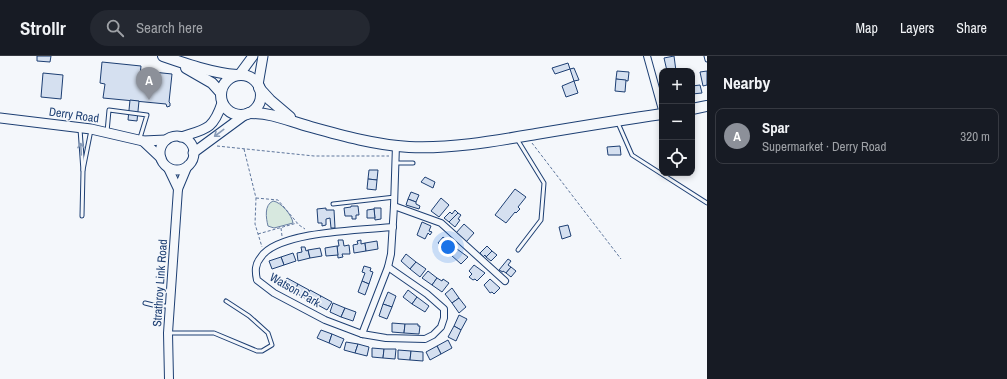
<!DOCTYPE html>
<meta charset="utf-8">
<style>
body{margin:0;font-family:"Archivo Narrow",sans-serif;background:#242831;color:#f1f3f6}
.controls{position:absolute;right:12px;top:12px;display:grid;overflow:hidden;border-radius:8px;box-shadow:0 2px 6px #0003}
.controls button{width:36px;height:36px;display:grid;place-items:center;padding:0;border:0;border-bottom:1px solid #363941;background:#171b24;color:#f1f3f6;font:20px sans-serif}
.you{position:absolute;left:448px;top:191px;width:14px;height:14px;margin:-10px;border:3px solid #fff;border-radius:50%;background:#1a73e8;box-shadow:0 0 0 6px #1a73e833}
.badge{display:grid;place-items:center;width:26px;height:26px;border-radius:50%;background:#8c9099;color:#fff;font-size:13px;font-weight:700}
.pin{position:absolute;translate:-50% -33px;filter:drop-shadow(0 1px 2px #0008)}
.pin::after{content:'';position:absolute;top:21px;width:14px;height:12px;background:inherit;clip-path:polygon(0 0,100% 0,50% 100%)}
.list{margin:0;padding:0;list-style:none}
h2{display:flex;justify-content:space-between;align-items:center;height:52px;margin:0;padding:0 16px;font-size:17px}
h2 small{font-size:13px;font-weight:400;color:#9ea1a6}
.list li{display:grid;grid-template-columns:26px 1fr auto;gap:12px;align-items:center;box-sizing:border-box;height:56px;margin:0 8px 8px;padding:0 8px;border:1px solid #363941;border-radius:8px}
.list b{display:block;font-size:15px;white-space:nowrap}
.list p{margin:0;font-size:13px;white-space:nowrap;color:#9ea1a6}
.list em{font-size:13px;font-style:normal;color:#9ea1a6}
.icon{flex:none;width:22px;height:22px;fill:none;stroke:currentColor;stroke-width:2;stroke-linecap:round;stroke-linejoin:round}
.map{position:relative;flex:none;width:707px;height:323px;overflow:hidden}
header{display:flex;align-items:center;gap:24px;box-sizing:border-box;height:56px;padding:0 20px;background:#171b24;border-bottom:1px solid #363941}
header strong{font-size:19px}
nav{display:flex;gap:22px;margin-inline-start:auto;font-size:14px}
.search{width:280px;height:36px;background:#242831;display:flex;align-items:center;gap:10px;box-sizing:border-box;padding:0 14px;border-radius:22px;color:#9ea1a6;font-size:15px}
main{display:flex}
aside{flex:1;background:#171b24}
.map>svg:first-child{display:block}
.green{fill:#d7e8df;stroke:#687fa3}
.building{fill:#d5e0f0;stroke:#1d3f73}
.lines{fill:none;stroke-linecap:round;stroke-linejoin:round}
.service-casing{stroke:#1d3f73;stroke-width:5}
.minor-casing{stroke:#1d3f73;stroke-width:8}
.tertiary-casing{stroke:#1d3f73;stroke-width:10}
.secondary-casing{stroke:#1d3f73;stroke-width:11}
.trunk-casing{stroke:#1d3f73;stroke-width:12}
.path{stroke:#5e769c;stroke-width:1;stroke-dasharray:3 2;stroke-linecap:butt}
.service{stroke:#f4f7fb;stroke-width:3}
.minor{stroke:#f4f7fb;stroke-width:6}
.tertiary{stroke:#f4f7fb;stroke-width:8}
.secondary{stroke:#f4f7fb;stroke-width:9}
.trunk{stroke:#f4f7fb;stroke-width:10}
.oneway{stroke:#889bb7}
.labels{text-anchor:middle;stroke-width:3;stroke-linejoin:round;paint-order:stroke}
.street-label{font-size:12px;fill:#1d3f73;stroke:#f4f7fb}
</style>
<header>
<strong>Strollr</strong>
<div class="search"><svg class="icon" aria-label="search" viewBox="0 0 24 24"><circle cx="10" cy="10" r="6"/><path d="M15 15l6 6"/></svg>Search here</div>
<nav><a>Map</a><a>Layers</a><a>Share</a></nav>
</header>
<main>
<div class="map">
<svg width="707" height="323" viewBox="0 0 707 323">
<rect width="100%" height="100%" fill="#f4f7fb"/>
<path class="green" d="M273 145C281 146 292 159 293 167L274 172 268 170C266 162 264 149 273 145Z"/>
<g class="building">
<polygon points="37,0 51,0 50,6 37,5"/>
<polygon points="674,0 676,15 667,15 664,2"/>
<polygon points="102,6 141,10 139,29 152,31 153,16 172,18 169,46 170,47 170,50 167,51 166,48 103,42 105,28 100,27"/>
<polygon points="568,7 570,13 555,18 552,12"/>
<polygon points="574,12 579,24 574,25 570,13"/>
<polygon points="617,15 629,16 628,25 616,23"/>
<polygon points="707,15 707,29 703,30 700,16"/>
<polygon points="43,17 63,19 61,43 41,41"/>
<polygon points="616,23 626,24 625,36 615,35"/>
<polygon points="574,25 578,37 566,41 562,30"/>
<polygon points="700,29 702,37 692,38 692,30"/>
<polygon points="130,44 139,45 137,65 128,64"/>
<polygon points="620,90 621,99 608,99 607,91"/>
<polygon points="369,114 378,114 377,124 368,123"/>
<polygon points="425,121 435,126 433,132 421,126"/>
<polygon points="368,123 377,124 376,134 367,133"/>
<polygon points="515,133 526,141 518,151 520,153 516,157 515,156 506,167 495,159"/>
<polygon points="411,136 419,139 416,146 408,143"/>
<polygon points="441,142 449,149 439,161 431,155"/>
<polygon points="408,143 416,146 416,148 420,150 419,153 406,149"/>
<polygon points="351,150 358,150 359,159 356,159 356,163 352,163 352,160 345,160 344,152 351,151"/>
<polygon points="326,152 326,154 334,154 335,172 331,172 330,162 326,163 326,169 322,170 322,167 318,167 317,153"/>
<polygon points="374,152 381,152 381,163 375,164"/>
<polygon points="374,153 375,162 367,162 367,154"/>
<polygon points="455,154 458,157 449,166 444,162 450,156 452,158"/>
<polygon points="458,157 461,159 458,163 460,164 455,171 449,166"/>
<polygon points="422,166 431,170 429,175 432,176 430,179 428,177 425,183 417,179"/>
<polygon points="464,168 474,177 466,186 456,177"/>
<polygon points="568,169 571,180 562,183 559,171"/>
<polygon points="443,181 449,186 450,185 454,189 448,196 438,187"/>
<polygon points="338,184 343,184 344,190 349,189 350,198 342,198 343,201 338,202 337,190 339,190"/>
<polygon points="361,184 361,188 365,187 366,195 354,197 353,189 358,188 357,185"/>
<polygon points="377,185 378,193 366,195 365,187"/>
<polygon points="337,190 338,199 326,200 325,192"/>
<polygon points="487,190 492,195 486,201 485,199 483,201 480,197"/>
<polygon points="301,191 305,191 306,195 308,194 310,202 298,205 297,197 302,196"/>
<polygon points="320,192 322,200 310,202 308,194"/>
<polygon points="457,193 468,201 461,208 451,199"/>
<polygon points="492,195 497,199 491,205 486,201"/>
<polygon points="293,197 296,205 284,209 281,201"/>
<polygon points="406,198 416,206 410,213 401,205"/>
<polygon points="281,201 284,209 272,213 269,205"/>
<polygon points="508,203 511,205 508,209 511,211 506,217 503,215 503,216 499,214"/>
<polygon points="416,206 426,213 420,221 410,213"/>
<polygon points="474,209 485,217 477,225 475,223 473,224 469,221 472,218 469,215"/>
<polygon points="364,210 371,212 370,215 373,216 369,228 362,225 365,217 362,216"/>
<polygon points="511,211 516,215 511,221 506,217"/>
<polygon points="428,215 437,222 432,229 422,222"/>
<polygon points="287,222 298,228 294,236 282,230"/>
<polygon points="437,222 442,225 443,223 449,227 442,236 432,229"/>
<polygon points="490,223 500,232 494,238 492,236 490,237 484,229"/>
<polygon points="362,225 369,228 365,239 358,236"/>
<polygon points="298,228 309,234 305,242 294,236"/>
<polygon points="452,232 459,242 452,247 445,238"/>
<polygon points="310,234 321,240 316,248 306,242"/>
<polygon points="408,234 417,241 412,248 403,241"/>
<polygon points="388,236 396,240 392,251 383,248"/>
<polygon points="321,240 332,246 327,254 316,248"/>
<polygon points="417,241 429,250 425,256 412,248"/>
<polygon points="459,242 466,251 459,257 452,247"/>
<polygon points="333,247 345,252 341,261 330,256"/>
<polygon points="383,248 392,251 387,263 379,260"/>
<polygon points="345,252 356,256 353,265 341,261"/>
<polygon points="459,259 467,263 461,274 454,270"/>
<polygon points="392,267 405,268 404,277 392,276"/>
<polygon points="405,268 418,268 418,270 420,270 419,278 404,277"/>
<polygon points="454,270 461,274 456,285 448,281"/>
<polygon points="321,274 332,278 329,287 317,282"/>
<polygon points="332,278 344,283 340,292 329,287"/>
<polygon points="448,284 452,292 441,298 437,290"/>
<polygon points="346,286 358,288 355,297 344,294"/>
<polygon points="358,288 369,291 367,300 355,297"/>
<polygon points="437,290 441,298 430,304 426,296"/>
<polygon points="372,292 384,293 383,302 372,301"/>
<polygon points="384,293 396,293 395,303 383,302"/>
<polygon points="398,294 411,295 410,304 398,303"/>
<polygon points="411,295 423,296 423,305 410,304"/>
</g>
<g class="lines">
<g class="service-casing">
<g id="service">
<polyline points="706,0 707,4"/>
<polyline points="618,67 632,99 707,147"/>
<polyline points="80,73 83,115 82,160"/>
<polyline points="107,76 109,54 147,59 140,82"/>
<polyline points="517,83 544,127 541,164 518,194"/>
<polyline points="396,107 413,107"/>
<polyline points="83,114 91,74"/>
<polyline points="333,148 395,141"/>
<polyline points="145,247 157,250 168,250"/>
<polyline points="168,277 214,277 257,295 262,295 272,289 268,277 249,260 226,245"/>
</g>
</g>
<g class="minor-casing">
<g id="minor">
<polyline points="647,0 662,54"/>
<polyline points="394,150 441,167 505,225"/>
<path d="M388 211 427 238 444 253V262L441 271 433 279 425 283 386 282 362 278 325 264 274 237 257 224C255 215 255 208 261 201 278 175 363 174 393 171"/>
<polyline points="362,278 388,211 391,198 394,150 396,89"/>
</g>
</g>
<g class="tertiary-casing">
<g id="tertiary">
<polyline points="168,112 178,133"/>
<polyline points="169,323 168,277 178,133 188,109"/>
</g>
</g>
<g class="secondary-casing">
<g id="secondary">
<polyline points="239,19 253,0"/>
<polyline points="258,29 263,0"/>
<polyline points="0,62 91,73 143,85 166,84"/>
<circle cx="177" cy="97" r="17"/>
<path d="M181 81C206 73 213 74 222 47"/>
<polyline points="143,85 161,102"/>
<polyline points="193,97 246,58"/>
</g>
</g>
<g class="trunk-casing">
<g id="trunk">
<path d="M163 0C186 8 212 17 237 19"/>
<polyline points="186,12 212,27 221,37"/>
<circle cx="241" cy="39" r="20"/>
<polyline points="259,32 270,44 290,61"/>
<polyline points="692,53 707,50"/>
<path d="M249 57C275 57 288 65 311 71 343 80 376 89 409 91 451 93 495 85 536 78 578 71 620 64 662 58"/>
</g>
</g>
<g class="path">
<polyline points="532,87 621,203"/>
<polyline points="217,90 314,100 389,100"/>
<polyline points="244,93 256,142 255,168 262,191"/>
<polyline points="256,142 278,144 299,169 305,173"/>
<polyline points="281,172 282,180"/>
<polyline points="258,178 297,167"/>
</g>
<use href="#service" class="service"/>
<use href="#minor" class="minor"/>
<use href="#tertiary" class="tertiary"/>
<use href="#secondary" class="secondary"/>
<use href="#trunk" class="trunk"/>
</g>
<defs><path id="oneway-shaft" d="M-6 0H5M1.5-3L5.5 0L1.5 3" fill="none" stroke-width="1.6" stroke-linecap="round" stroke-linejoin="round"/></defs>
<g class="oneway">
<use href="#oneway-shaft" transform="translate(219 77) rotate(143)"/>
<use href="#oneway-shaft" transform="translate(81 93) rotate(-93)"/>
</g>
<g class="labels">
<g class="street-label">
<text transform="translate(74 59) rotate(8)" y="4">Derry Road</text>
<text transform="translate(160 227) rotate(-86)" y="4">Strathroy Link Road</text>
<text transform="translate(295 234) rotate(30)" y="4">Watson Park</text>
</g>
</g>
</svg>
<div class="controls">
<button>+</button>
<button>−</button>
<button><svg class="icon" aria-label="locate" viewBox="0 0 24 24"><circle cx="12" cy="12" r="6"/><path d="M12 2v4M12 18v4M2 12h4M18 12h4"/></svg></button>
</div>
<div class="you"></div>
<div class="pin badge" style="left:149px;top:44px">A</div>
</div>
<aside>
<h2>Nearby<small></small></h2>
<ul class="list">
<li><span class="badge">A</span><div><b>Spar</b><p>Supermarket · Derry Road</p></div><em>320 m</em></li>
</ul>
</aside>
</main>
